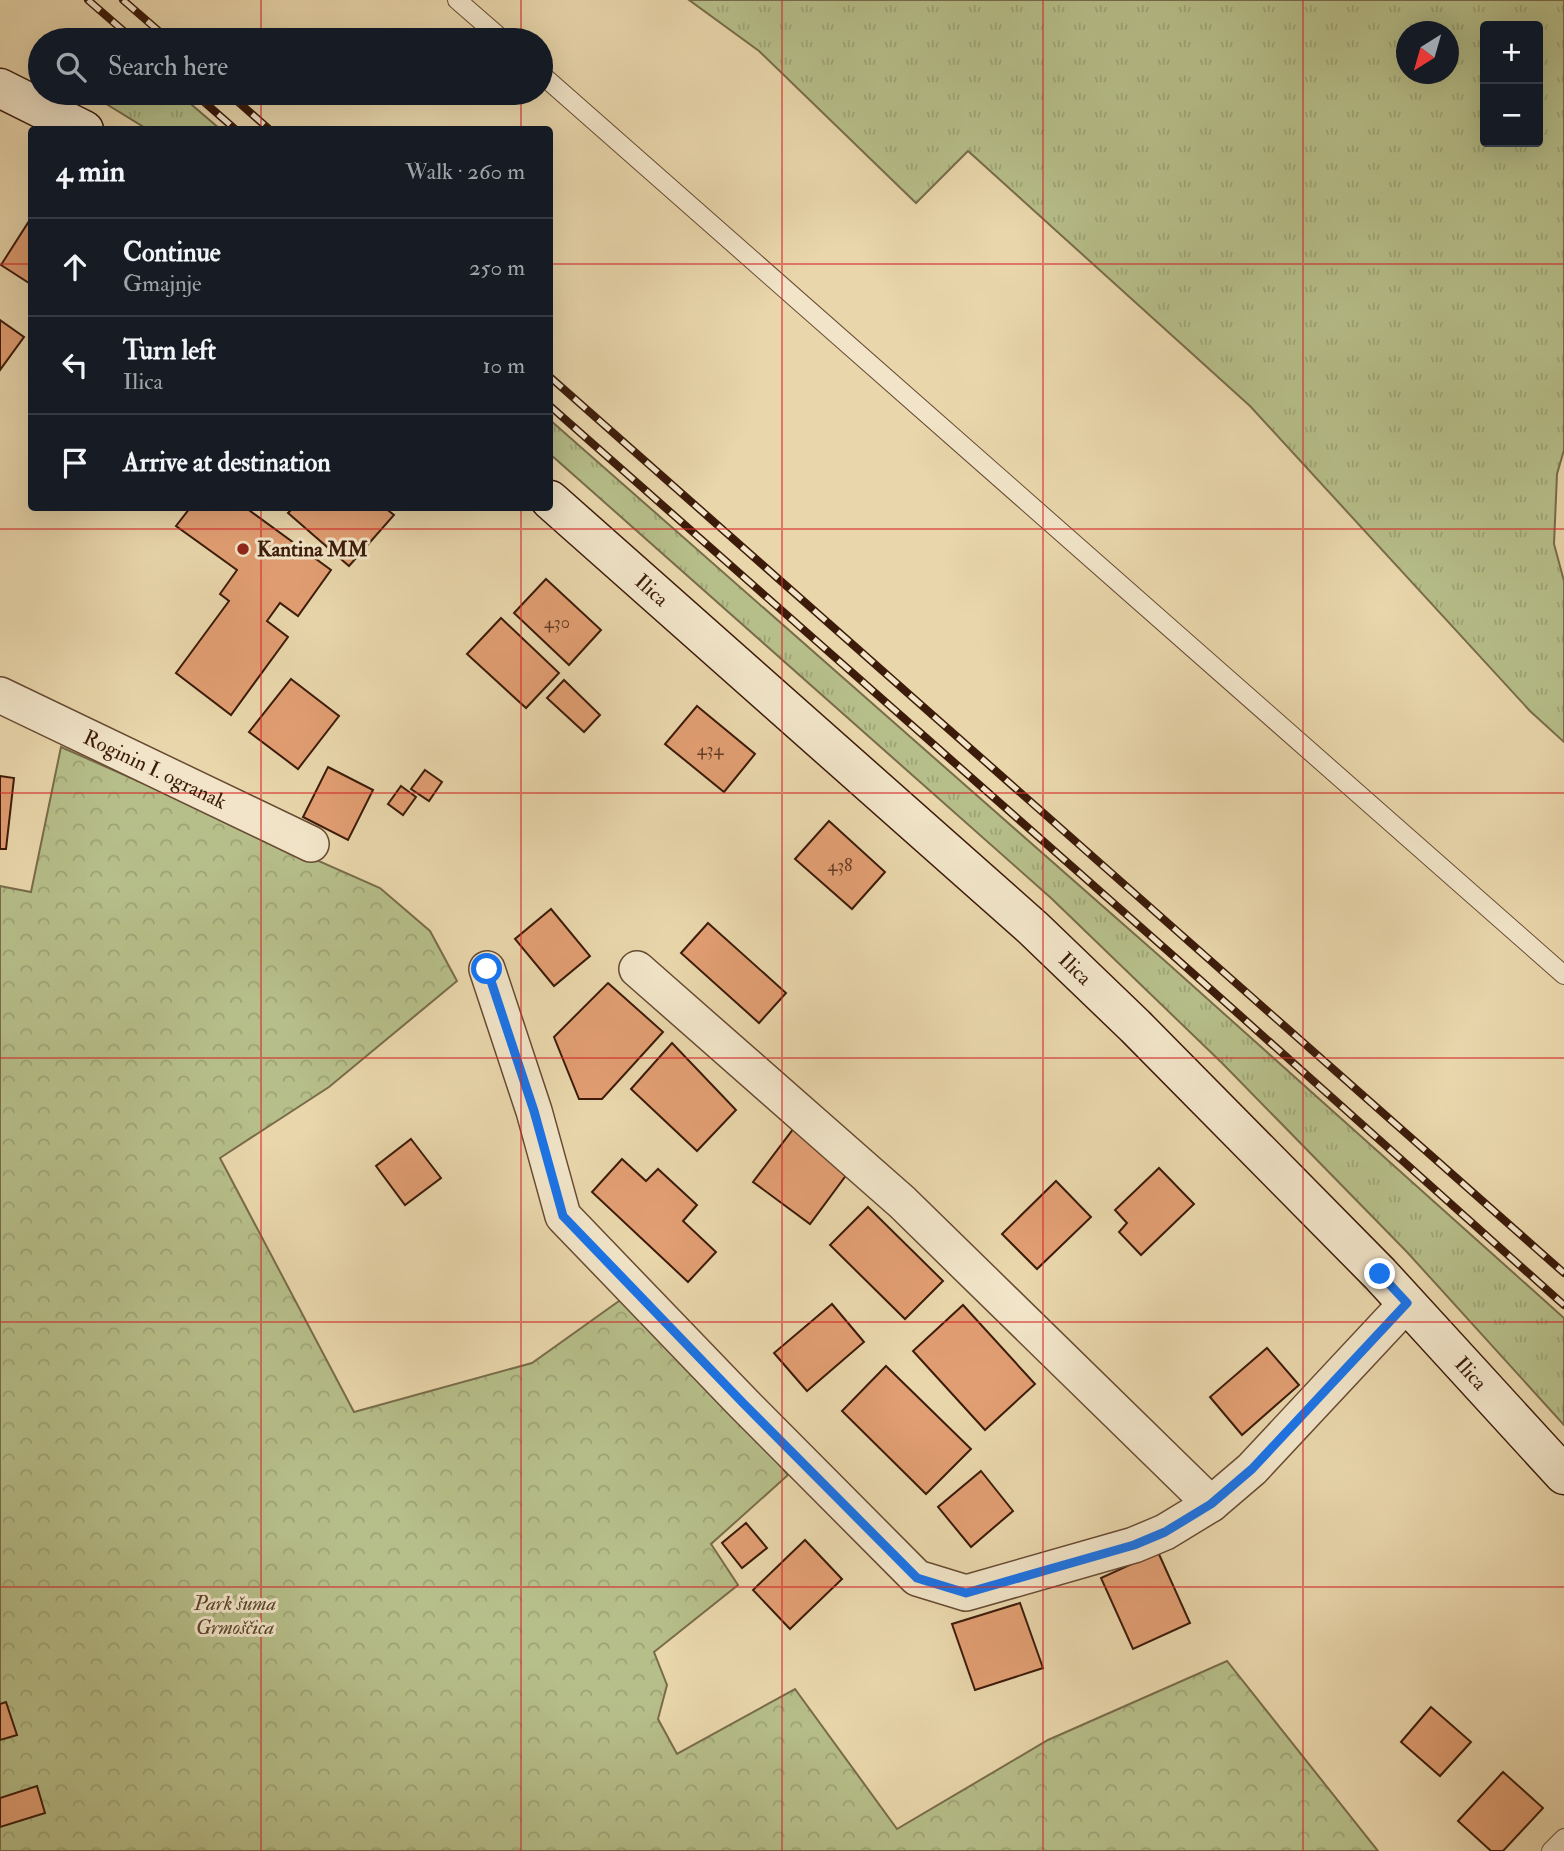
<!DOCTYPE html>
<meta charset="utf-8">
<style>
body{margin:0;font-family:"IM FELL Double Pica",serif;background:#242831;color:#f1f3f6}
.controls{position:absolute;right:21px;top:21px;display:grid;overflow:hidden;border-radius:7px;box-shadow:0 7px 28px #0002}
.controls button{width:63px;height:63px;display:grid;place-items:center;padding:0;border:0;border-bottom:2px solid #363941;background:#171b24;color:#f1f3f6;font:35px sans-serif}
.compass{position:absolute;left:1396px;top:21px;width:63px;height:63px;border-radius:50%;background:#171b24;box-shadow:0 7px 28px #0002;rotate:217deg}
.stop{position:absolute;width:21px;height:21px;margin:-16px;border:5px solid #1a73e8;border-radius:50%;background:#fff}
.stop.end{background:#1a73e8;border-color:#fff;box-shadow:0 2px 7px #0008}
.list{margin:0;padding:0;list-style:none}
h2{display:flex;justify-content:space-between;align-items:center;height:91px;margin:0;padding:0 28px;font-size:30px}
h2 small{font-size:23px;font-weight:400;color:#9ea1a6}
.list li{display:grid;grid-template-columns:46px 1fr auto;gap:21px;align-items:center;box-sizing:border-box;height:98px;padding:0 28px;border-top:2px solid #363941}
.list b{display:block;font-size:26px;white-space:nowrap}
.list p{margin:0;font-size:23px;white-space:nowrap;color:#9ea1a6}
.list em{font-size:23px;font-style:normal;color:#9ea1a6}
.icon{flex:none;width:38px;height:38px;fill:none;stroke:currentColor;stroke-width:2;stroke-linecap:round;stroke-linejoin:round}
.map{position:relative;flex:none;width:1564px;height:1851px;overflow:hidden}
.search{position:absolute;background:#171b24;box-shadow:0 7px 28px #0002;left:28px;top:28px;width:525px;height:77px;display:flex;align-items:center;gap:18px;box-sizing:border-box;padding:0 24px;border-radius:38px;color:#9ea1a6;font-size:26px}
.panel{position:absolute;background:#171b24;box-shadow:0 7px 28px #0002;left:28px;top:126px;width:525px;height:385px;border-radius:7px}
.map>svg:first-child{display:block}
.grass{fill:url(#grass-tufts);stroke:#796c4a;stroke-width:2;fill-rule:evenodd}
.forest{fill:url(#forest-crowns);stroke:#796c4a;stroke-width:2}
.building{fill:#e19e72;stroke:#3c1b0a;stroke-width:2}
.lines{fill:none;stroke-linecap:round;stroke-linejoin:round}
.lane-casing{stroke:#674a32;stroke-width:20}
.street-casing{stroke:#674a32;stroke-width:38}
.secondary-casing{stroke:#3c1b0a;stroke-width:41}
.lane{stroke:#f1e4c8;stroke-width:18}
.street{stroke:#f1e4c8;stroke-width:35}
.secondary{stroke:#f1e4c8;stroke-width:38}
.rail-casing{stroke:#3c1b0a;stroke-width:8}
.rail{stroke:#f1e4c8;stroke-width:5;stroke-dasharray:16;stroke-linecap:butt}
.route{stroke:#1a73e8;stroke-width:9}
.grid{fill:none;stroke:#d62828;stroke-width:2;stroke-opacity:0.55}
.poi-dot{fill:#8f2418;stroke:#f1e4c8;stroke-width:2.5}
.labels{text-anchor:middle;stroke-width:6;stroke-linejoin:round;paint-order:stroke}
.number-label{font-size:18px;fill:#653c24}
.poi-label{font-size:21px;font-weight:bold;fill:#3c1b0a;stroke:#f1e4c8;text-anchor:start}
.street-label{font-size:21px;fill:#3c1b0a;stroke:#f1e4c8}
.park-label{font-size:21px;font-style:italic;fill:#5a442a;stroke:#f1e4c8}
</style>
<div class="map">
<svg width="1564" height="1851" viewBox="0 0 1564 1851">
<defs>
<pattern id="grass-tufts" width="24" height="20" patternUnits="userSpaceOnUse" patternTransform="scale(1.75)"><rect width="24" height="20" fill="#b6be89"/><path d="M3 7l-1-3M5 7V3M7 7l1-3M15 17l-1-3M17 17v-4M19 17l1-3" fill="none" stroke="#9da375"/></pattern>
<pattern id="forest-crowns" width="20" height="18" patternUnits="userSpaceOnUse" patternTransform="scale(1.75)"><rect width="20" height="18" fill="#b6be89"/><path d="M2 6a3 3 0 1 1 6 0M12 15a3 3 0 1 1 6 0" fill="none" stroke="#9da375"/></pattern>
</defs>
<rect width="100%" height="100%" fill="#e9d6ab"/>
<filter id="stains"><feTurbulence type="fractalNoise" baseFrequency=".00286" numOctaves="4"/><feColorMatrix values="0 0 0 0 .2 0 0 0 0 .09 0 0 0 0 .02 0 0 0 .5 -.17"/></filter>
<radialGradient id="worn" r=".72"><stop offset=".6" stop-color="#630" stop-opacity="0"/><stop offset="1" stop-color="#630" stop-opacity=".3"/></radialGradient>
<g class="grass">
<path d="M689 0H1564V450L1557 474 1554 544 1564 581V742L1530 711 1250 406 968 151 916 203 759 51ZM1485 26H1538V142H1485ZM1406 32H1448V74H1406Z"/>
<polygon points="98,93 178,93 220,129 147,129 95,97"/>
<polygon points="550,420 1164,960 1564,1318 1564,1425 1407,1252 1222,1063 1051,898 550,454"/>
</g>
<polygon class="forest" points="61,747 380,888 430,931 457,981 329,1087 220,1158 354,1412 532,1363 626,1296 739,1414 788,1475 711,1544 738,1585 654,1652 667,1685 658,1719 677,1754 795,1689 897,1829 1048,1740 1227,1661 1378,1851 0,1851 0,886 31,892"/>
<g class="building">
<polygon points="31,218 32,218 32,285 1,265"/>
<polygon points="0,320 24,337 0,370"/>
<polygon points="190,508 246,508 331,570 298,616 280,603 267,621 288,637 231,715 176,673 229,601 220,594 237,570 176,526"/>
<polygon points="293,508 385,508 394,515 349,566 288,513"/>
<polygon points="546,579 601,630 569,665 514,613"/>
<polygon points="501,618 559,673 526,708 467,654"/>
<polygon points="291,679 339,716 298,769 249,732"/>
<polygon points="564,680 600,715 584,732 547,698"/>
<polygon points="697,706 755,754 724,792 665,744"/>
<polygon points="328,767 373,790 348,840 303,817"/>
<polygon points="425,770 442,782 429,801 411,789"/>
<polygon points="0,776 14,778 6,849 0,849"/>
<polygon points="401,786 416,797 403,815 388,804"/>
<polygon points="829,821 885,872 852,909 795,859"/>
<polygon points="551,909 590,956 554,986 515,939"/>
<polygon points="708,923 786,993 759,1023 681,953"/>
<polygon points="608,983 663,1032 602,1099 579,1099 554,1037"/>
<polygon points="672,1043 736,1110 697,1151 631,1089"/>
<polygon points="794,1128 850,1170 810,1224 753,1182"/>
<polygon points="411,1139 441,1178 405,1205 376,1166"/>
<polygon points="622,1159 646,1181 658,1169 697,1205 683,1221 716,1252 688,1282 592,1192"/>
<polygon points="1159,1168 1194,1204 1141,1255 1119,1232 1127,1223 1115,1210"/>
<polygon points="1056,1181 1091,1217 1037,1269 1002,1234"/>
<polygon points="868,1207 943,1281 905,1319 830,1245"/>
<polygon points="832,1304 864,1342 807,1391 774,1353"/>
<polygon points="963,1305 1035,1384 985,1430 913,1351"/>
<polygon points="1267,1348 1299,1385 1242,1435 1210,1397"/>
<polygon points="886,1366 971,1449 926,1494 842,1411"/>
<polygon points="981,1471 1013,1511 971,1547 938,1507"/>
<polygon points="746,1523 767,1548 742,1568 722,1543"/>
<polygon points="805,1540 842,1579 790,1629 753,1590"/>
<polygon points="1158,1552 1190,1623 1133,1649 1101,1578"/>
<polygon points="1020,1603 1043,1668 975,1690 952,1624"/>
<polygon points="6,1702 17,1735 0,1740 0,1704"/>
<polygon points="1431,1707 1471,1742 1440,1776 1401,1742"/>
<polygon points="1503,1772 1543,1808 1503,1851 1491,1851 1458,1821"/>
<polygon points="37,1786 45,1813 0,1827 0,1798"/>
</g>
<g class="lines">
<g class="lane-casing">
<g id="lane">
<polyline points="457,0 503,40"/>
<polyline points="541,74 1564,975"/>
<polyline points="1551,1851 1564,1838"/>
</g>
</g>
<g class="street-casing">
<g id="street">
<path id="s1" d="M0 695 311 844"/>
<polyline points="487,969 534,1111 563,1216 743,1403 917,1578 966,1593 1134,1545 1165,1532 1211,1504 1252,1469 1407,1303"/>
<polyline points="637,969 902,1202 1211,1504"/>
</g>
</g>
<g class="secondary-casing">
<g id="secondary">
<polyline points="0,88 84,130"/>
<path id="s2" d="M550 500 1033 928 1135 1026 1380 1274 1564 1475"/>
</g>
</g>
<use href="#lane" class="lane"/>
<use href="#street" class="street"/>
<use href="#secondary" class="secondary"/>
<g class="rail-casing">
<g id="rail">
<polyline points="88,0 134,40"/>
<polyline points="123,0 169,40"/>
<polyline points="194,93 236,130"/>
<polyline points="228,93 270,130"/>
<polyline points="550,377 1564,1273"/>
<polyline points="550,406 1178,960 1564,1305"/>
</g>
</g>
<use href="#rail" class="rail"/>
</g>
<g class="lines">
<polyline class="route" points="487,969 534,1111 563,1216 743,1403 917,1578 966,1593 1134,1545 1165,1532 1211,1504 1252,1469 1407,1303 1380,1274"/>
</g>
<path class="grid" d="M261 0V40M521 0V40M782 0V1851M1043 0V1851M1303 0V1851M261 93V130M521 93V130M0 264H32M550 264H1564M261 508V1851M521 508V1851M0 529H1564M0 793H1564M0 1058H1564M0 1322H1564M0 1587H1564"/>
<circle class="poi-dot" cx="243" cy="549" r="7"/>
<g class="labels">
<g class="number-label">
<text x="557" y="628">430</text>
<text x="710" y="755">434</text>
<text x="840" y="871">438</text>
</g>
<g class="poi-label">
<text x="257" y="556">Kantina MM</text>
</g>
<g class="street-label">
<text dy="7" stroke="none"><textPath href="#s2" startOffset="136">Ilica</textPath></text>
<text dy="7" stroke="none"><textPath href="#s1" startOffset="172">Roginin I. ogranak</textPath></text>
<text dy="7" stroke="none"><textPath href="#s2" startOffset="704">Ilica</textPath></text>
<text dy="7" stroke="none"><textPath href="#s2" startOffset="1270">Ilica</textPath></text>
</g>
<g class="park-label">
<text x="235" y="1610">Park šuma<tspan x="235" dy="24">Grmoščica</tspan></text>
</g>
</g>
<rect width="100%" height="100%" filter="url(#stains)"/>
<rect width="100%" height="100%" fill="url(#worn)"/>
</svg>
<div class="controls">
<button>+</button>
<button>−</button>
</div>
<svg class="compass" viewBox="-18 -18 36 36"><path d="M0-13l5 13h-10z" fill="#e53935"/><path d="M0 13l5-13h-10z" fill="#9ea1a6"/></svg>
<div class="stop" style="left:487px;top:969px"></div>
<div class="stop end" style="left:1380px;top:1274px"></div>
<div class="search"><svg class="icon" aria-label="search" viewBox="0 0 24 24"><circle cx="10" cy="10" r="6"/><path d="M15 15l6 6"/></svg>Search here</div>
<section class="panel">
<h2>4 min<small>Walk · 260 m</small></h2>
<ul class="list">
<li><svg class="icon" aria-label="ahead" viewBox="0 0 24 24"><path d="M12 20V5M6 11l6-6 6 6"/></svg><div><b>Continue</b><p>Gmajnje</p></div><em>250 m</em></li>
<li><svg class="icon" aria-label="left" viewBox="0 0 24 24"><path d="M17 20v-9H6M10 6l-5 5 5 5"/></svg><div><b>Turn left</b><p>Ilica</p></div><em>10 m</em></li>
<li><svg class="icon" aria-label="arrive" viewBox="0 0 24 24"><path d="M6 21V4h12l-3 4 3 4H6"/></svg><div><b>Arrive at destination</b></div></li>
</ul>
</section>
</div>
